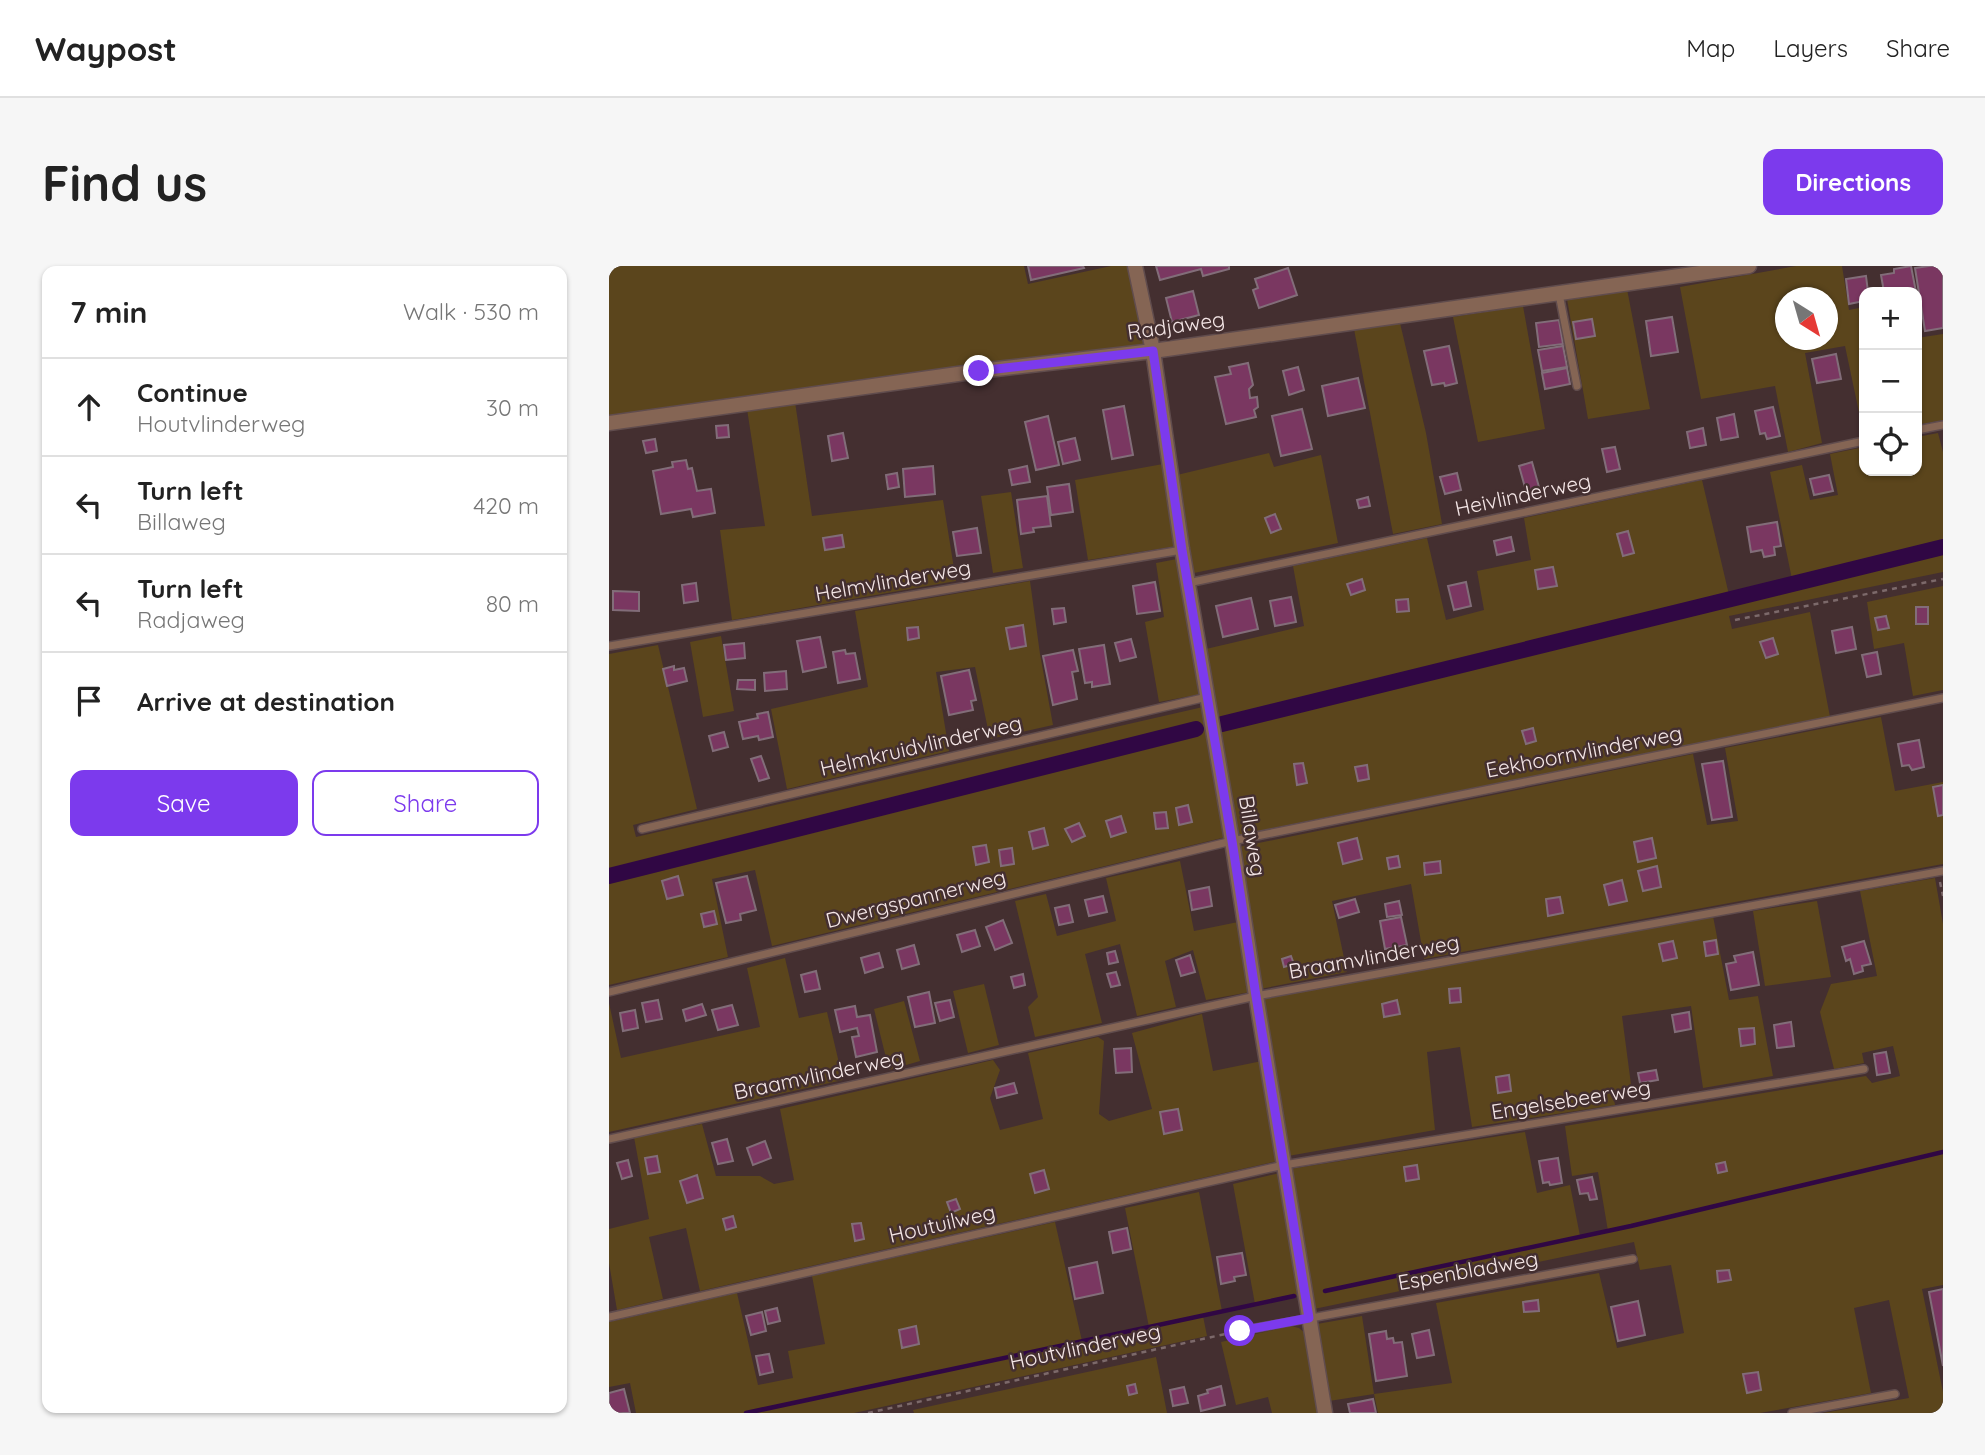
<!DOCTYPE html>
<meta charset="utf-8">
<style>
body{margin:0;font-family:Quicksand,sans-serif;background:#f6f6f6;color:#222}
.controls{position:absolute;right:21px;top:21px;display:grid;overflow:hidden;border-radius:14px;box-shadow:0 2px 5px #0004}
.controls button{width:63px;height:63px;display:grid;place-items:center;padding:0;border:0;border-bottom:2px solid #e0e0e0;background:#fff;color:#222;font:35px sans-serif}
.compass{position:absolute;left:1166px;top:21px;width:63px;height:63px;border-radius:50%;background:#fff;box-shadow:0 2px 5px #0004;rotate:143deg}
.stop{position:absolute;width:21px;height:21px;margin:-16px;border:5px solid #7c3aed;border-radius:50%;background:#fff}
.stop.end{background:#7c3aed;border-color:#fff;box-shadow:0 2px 7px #0008}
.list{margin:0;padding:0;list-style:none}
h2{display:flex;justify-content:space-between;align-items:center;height:91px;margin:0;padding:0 28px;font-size:30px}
h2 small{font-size:23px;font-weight:400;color:#767676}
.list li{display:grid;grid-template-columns:46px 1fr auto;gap:21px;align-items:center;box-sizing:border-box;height:98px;padding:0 28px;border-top:2px solid #e0e0e0}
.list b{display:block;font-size:26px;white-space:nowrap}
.list p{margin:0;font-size:23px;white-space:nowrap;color:#767676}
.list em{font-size:23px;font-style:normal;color:#767676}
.actions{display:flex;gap:14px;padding:21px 28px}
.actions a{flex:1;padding:16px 0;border:2px solid #7c3aed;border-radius:14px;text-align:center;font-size:24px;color:#7c3aed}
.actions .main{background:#7c3aed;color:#fff}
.icon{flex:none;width:38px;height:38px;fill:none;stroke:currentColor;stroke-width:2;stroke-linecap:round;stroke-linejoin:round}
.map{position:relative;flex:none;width:1334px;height:1147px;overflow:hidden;border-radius:14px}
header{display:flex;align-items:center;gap:42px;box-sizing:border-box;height:98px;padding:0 35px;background:#fff;border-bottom:2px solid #e0e0e0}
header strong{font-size:33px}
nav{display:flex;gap:38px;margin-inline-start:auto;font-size:24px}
.intro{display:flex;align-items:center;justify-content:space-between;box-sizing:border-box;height:168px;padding:0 42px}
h1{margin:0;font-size:49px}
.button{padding:18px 32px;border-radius:14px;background:#7c3aed;color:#fff;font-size:24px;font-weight:700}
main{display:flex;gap:42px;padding:0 42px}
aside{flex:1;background:#fff;border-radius:14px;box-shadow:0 2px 5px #0004}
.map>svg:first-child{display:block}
.green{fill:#5b451c;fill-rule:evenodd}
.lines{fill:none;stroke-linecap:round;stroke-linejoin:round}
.stream{stroke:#300744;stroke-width:4.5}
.canal{stroke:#300744;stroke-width:16}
.building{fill:#7a3761;stroke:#826d79;stroke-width:2}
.service-casing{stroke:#604c4d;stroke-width:10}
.minor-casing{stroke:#604c4d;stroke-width:17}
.path{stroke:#7c696a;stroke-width:2.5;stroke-dasharray:5 5;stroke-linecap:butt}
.service{stroke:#856554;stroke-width:7}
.minor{stroke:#856554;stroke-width:14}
.route{stroke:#7c3aed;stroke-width:9}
.labels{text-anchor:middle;stroke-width:5;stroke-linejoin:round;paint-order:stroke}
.street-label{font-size:21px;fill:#f4e6e6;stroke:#442f30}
</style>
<header>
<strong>Waypost</strong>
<nav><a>Map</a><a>Layers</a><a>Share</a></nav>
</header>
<div class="intro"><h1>Find us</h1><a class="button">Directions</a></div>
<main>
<aside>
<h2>7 min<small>Walk · 530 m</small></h2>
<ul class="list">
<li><svg class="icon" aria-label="ahead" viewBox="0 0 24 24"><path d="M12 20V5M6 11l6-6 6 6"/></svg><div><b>Continue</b><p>Houtvlinderweg</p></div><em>30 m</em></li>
<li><svg class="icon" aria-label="left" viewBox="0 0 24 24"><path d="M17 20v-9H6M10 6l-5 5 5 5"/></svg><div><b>Turn left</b><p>Billaweg</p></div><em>420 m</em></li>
<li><svg class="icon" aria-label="left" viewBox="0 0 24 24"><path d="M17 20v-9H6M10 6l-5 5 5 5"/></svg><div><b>Turn left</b><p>Radjaweg</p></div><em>80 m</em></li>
<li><svg class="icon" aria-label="arrive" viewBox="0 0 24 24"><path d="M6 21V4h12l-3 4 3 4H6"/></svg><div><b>Arrive at destination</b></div></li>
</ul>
<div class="actions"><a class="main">Save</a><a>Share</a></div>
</aside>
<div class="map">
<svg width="1334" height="1147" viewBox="0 0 1334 1147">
<rect width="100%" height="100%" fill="#442f30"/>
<g class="green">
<polygon points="0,0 415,0 419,18 502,0 520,0 536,81 0,151"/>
<path d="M1187 0H1233L1240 44 1255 41V170L1236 80 1196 87 1213 177 1179 186 1166 120 1092 133 1071 21ZM1176 32H1218V74H1176Z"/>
<polygon points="1018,23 1041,143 979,153 958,33"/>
<polygon points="914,40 936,163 869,176 844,51"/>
<polygon points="791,57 817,167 833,258 784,268 745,63"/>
<polygon points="1334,68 1334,154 1308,159 1308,72"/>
<polygon points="186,136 203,250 334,234 347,315 123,354 111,264 156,260 138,143"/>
<polygon points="1329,167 1334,186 1334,306 1120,350 1123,363 1201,346 1221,451 629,569 597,383 695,360 684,300 818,272 837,354 875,344 868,305 922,294 915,252 1093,214 1121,333 1184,318 1161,206 1193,199 1201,234 1229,229 1221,188 1255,181 1255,205 1308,205 1308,171"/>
<polygon points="660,187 665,201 712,189 729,277 585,307 568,209"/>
<polygon points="554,198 568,280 479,294 466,214"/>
<polygon points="402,226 414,302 384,307 372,230"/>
<polygon points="568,293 592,428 550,436 536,356 555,351 547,297"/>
<polygon points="421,315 431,388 444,459 381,473 366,401 327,406 340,485 178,523 162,443 259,421 246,345"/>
<polygon points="1334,320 1334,424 1304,430 1295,377 1265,383 1258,336"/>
<polygon points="112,370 125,445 94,451 81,376"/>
<polygon points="49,379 88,543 24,559 27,571 594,441 617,571 163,680 146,604 103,613 119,691 0,719 0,388"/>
<polygon points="1272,451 1286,525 1334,516 1334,598 815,693 802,618 723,635 738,706 651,723 630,581 1084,488 1098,559 1129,555 1116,482"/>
<polygon points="571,595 585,665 629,656 641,726 597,734 584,684 556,695 567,741 528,750 511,678 476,688 493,757 426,771 419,741 429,731 406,635 437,628 448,670 507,655 497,612"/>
<polygon points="1326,612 1334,658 1334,1019 1313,1023 1334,1126 1334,1147 1214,1147 1300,1132 1280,1034 1245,1042 1262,1127 1151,1147 769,1147 765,1128 720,1135 708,1058 753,1050 765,1128 843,1117 827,1037 990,1007 1008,1082 1075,1067 1062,999 1031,1004 1025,976 705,1043 681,903 916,866 928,927 961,919 971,970 999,965 989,906 963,910 956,860 1257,810 1263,817 1291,810 1284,780 1253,787 1255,797 1225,803 1211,746 1222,718 1268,710 1251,625"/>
<polygon points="1208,635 1222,711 1156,720 1144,645"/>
<polygon points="1104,650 1120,734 1149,730 1164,810 1094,822 1082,740 1013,750 1023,826 1004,828 1006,839 863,861 851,781 818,786 826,864 679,890 652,731"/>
<polygon points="176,692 190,752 218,746 234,814 0,866 0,737 12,792 151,761 138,702"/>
<polygon points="375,718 390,779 359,787 344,725"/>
<polygon points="295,735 311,795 280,804 265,743"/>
<polygon points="593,748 604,805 653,795 669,895 91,1025 77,962 40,971 54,1033 8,1044 0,997 0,963 40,953 25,871 93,858 107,910 151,910 165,918 185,914 171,843 384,794 391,804 381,832 391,864 434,853 419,787 489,771 495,775 490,848 500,855 543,843 523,767"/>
<polygon points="671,907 691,1029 646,1038 624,918"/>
<polygon points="590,926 613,1045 594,1050 598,1070 245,1147 27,1147 21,1117 0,1121 0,1056 128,1027 149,1119 184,1112 179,1085 216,1078 203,1010 446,956 473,1075 540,1061 516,942"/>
<polygon points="682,1060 690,1062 697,1068 710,1147 663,1147 659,1131 627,1139 612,1076"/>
<polygon points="547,1091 558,1147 305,1147 304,1144"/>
</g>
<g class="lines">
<g class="stream">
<polyline points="716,1025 1022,960 1334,886"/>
<polyline points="137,1147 685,1030"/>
</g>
<g class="canal">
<polyline points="613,458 1334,281"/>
<polyline points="0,610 587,463"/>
</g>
</g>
<g class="building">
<polygon points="419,0 474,0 475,2 422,14"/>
<polygon points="547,0 620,0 620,3 594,10 592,3 551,14"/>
<polygon points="1302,0 1307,26 1275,26 1272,9 1285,7 1285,3"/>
<polygon points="1320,0 1334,0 1334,62 1316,65 1306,2"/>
<polygon points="679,2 688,29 650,42 644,24 649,22 646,13"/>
<polygon points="1257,10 1259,26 1255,26 1255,35 1240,38 1237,13"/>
<polygon points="584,25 590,49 563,56 557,32"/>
<polygon points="1063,51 1069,86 1042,90 1037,55"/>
<polygon points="983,53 986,70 967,73 964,56"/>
<polygon points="950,54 954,78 930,81 927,57"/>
<polygon points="840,80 848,117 836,120 835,117 823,119 815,85"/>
<polygon points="954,80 958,101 933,105 929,84"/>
<polygon points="1227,88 1232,113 1208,117 1203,93"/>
<polygon points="639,97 644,119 640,123 641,132 648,131 649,141 645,144 647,151 617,158 606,111 622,108 620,101"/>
<polygon points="689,101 695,124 680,129 674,105"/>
<polygon points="958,102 961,118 936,123 933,107"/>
<polygon points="749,112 756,142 719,150 713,120"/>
<polygon points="515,140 524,189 503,193 494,144"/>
<polygon points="1164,141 1171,170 1158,173 1156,167 1151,168 1146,145"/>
<polygon points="693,143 703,183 672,190 663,150"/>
<polygon points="1125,148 1129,171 1112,174 1108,152"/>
<polygon points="439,150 450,199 427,204 416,156"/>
<polygon points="119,159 120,171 108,172 107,160"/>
<polygon points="1094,162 1097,179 1081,182 1078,166"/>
<polygon points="234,167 239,192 223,195 219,170"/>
<polygon points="466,172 471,194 454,198 449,176"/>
<polygon points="46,173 48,185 37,187 34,175"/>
<polygon points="1006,181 1011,203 998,206 993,183"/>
<polygon points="77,194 79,203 83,202 88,225 102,223 106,247 84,251 82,243 52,248 44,205 64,201 63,196"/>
<polygon points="923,196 930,221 917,225 910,200"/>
<polygon points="324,200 326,228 296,231 294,203"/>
<polygon points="418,200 421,216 403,219 400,204"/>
<polygon points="288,207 290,221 279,223 277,209"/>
<polygon points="848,207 852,224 836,228 831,211"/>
<polygon points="1220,209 1224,225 1205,229 1201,213"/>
<polygon points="460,218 464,246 442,249 438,221"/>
<polygon points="438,230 442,260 424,262 425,266 412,268 408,234"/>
<polygon points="759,231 761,240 750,242 748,234"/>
<polygon points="666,248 672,263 662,267 656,252"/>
<polygon points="1168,256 1172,280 1165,281 1166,289 1155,291 1153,284 1142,286 1138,261"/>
<polygon points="368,262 372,287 348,290 344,266"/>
<polygon points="1019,265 1025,287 1014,290 1008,268"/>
<polygon points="233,269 235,281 216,284 214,272"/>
<polygon points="902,271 905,285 888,289 885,275"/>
<polygon points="944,301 948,320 929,323 926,304"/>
<polygon points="753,313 756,324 742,329 738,318"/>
<polygon points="546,316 551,345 528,348 524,320"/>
<polygon points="857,316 862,340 845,344 839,320"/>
<polygon points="87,317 89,335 75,337 73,319"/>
<polygon points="4,325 30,326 30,345 4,344"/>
<polygon points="682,331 687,356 666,360 661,335"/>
<polygon points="642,332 649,363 614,371 607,340"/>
<polygon points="799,333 800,345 788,346 787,334"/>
<rect x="1307" y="341" width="12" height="17"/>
<polygon points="455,342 457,356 445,358 443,343"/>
<polygon points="1277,350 1280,362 1269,364 1266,352"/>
<polygon points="414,359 417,380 401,383 397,362"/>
<polygon points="309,361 310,372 299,374 298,362"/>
<polygon points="1243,361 1247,383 1227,387 1223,365"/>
<polygon points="211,371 217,401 194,406 188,375"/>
<polygon points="1164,372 1169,388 1157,392 1151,376"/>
<polygon points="522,373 527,391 511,395 506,377"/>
<polygon points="135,377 136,392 117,394 115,379"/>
<polygon points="495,379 501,418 483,421 483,416 476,417 470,383"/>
<polygon points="236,384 237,388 246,387 251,413 229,417 224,386"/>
<polygon points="464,384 469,405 463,406 468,433 444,439 434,390"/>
<polygon points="1268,386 1272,408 1258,411 1253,389"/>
<polygon points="65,400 65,404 75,402 78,415 58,420 54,403"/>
<polygon points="360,404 367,434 362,435 364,444 340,449 332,410"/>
<polygon points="177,405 178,423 156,425 155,407"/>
<polygon points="129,414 146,414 146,424 128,423"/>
<polygon points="159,446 164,471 150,474 149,470 134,473 130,456 149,452 148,448"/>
<polygon points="924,462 927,475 917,478 913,465"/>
<polygon points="115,466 119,481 104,485 100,470"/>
<polygon points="1310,474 1315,501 1303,504 1300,499 1293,500 1289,478"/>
<polygon points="152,490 160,512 150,515 142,493"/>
<polygon points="1114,495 1123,551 1103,554 1093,498"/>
<polygon points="694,497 698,517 688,519 685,498"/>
<polygon points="758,499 760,513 749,515 746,501"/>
<polygon points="1334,519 1334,549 1329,550 1324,521"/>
<polygon points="579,539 583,556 570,559 567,542"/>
<polygon points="557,546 559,562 547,563 545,547"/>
<polygon points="512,550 517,566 502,571 497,555"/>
<polygon points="470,557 476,570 463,576 456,563"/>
<polygon points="435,562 439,579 424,583 420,566"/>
<polygon points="748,572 753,593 734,598 729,577"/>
<polygon points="1043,572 1047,592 1029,596 1025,576"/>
<polygon points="377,579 380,596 367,599 364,581"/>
<polygon points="403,582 405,598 392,600 390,584"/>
<polygon points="789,590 791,601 780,603 778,592"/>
<polygon points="831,595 832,607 816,609 815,597"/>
<polygon points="1048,600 1052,621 1034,625 1029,605"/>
<polygon points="69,610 74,629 58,633 53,615"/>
<polygon points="138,610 147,644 131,648 132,654 117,657 107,617"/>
<polygon points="1013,614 1018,635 1000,639 995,619"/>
<polygon points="600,621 603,640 583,644 580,625"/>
<polygon points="494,630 498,646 480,650 476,634"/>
<polygon points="951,631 954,647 939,650 937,633"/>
<polygon points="746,633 750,646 730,652 726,639"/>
<polygon points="790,635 793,649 778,651 776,638"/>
<polygon points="460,639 464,656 450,659 446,642"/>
<polygon points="105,645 108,658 95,661 92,648"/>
<polygon points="792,651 798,679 776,683 771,655"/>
<polygon points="394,654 403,677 386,684 377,661"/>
<polygon points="366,664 371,680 353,686 348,669"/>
<polygon points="1107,674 1109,688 1097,690 1095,676"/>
<polygon points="1064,675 1068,692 1054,695 1050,678"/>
<polygon points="1255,675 1262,698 1253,700 1254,705 1245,708 1241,693 1237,695 1233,681"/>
<polygon points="305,679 310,698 293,703 288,684"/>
<polygon points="506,685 509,696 500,698 498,687"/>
<polygon points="1144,686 1150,719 1122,724 1117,698 1127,696 1125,690"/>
<polygon points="270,687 274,701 256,707 252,692"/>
<polygon points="581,689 586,706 572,710 567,694"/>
<polygon points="682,690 685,698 675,701 673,693"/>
<polygon points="207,705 211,723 196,726 192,709"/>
<polygon points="507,706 511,719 502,721 498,708"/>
<polygon points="414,708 416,719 405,722 402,711"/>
<polygon points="851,722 852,736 841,737 840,723"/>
<polygon points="320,726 326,757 306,761 299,731"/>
<polygon points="49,734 53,753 37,756 33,737"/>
<polygon points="341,734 345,751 331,755 326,737"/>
<polygon points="788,734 791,748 775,751 773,738"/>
<polygon points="93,738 97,749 77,755 74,744"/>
<polygon points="123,739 129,759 109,764 103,744"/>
<polygon points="246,740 248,751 261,749 268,786 247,791 243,771 250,770 248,762 231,766 226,744"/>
<polygon points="26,744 29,762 14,765 11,747"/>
<polygon points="1080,746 1082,763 1066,766 1063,749"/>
<polygon points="1182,756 1185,780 1168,782 1165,759"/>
<polygon points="1145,762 1146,778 1132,780 1130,763"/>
<polygon points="522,782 523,806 507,807 505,783"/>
<polygon points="1277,786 1281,807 1268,809 1265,788"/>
<polygon points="1047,804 1049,814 1031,817 1029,807"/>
<polygon points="900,809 902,825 889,827 887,811"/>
<polygon points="405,817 408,827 388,832 386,822"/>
<polygon points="569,843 573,864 555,868 551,846"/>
<polygon points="118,873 124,895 109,898 103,877"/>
<polygon points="156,875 162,892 144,899 138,882"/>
<polygon points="48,890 51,906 39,908 36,892"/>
<polygon points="949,892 953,917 941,919 940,916 934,917 930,895"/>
<polygon points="19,894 23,910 13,913 8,897"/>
<polygon points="1116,896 1118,905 1109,907 1107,898"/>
<polygon points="808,899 810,913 797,915 795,901"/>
<polygon points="435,904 440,923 426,927 421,908"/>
<polygon points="88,909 94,932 78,937 71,915"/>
<polygon points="983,911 988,933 981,934 979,927 971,928 968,914"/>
<polygon points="347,933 351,943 342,947 338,936"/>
<polygon points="124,950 127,961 117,964 114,953"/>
<polygon points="252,957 255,973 246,975 243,958"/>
<polygon points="518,962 522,983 504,987 500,966"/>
<polygon points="633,987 637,1009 625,1011 626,1015 612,1018 608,991"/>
<polygon points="488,996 494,1027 466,1033 460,1002"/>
<polygon points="1120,1004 1122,1014 1109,1016 1108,1005"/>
<polygon points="1334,1023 1334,1100 1320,1026"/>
<polygon points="929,1034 930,1045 915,1046 914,1036"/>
<polygon points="1029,1035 1036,1069 1009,1075 1002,1041"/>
<polygon points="168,1042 171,1055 159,1058 156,1045"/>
<polygon points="153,1046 157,1065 142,1069 137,1050"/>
<polygon points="307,1060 310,1078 293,1082 290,1064"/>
<polygon points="820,1064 825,1089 808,1092 803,1068"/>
<polygon points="777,1065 778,1073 784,1072 785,1077 793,1076 798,1110 767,1115 760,1068"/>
<polygon points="160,1088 164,1106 151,1109 147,1090"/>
<polygon points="1149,1106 1152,1124 1138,1127 1134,1108"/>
<polygon points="526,1118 528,1127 520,1129 518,1120"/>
<polygon points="612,1120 616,1139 592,1145 589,1130 599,1127 598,1124"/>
<polygon points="575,1121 579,1137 564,1140 561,1124"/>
<polygon points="15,1123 21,1147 0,1147 0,1127"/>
<polygon points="764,1133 767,1147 741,1147 739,1138"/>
</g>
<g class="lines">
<g class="service-casing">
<g id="service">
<polyline points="950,28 968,120"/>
<polyline points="1308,164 1334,159"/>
<polyline points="579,317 1255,175"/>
<polyline points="0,380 573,284"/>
<polyline points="33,563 598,431"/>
<polyline points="0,726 623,575 1334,432"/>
<polyline points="0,873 647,730 1334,605"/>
<polyline points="0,1051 675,899 1255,803"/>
<polyline points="631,1065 1024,993"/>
<polyline points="1183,1147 1286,1128"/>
</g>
</g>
<g class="minor-casing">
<g id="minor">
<polyline points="526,0 544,85 573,283 623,575 647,730 716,1147"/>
<polyline points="0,157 370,105 544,85 1140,0"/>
</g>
</g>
<g class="path">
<polyline points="1126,354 1334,313"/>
<polyline points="1331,616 1334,630"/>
<polyline points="259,1147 621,1067"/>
</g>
<use href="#service" class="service"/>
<use href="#minor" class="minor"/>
</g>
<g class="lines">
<polyline class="route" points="370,105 544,85 573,284 623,575 647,730 700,1052 631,1065"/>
</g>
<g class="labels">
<g class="street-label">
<text transform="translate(567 60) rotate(-8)" y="7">Radjaweg</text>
<text transform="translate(914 229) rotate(-12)" y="7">Heivlinderweg</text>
<text transform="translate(284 315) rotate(-10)" y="7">Helmvlinderweg</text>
<text transform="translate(312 480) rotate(-13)" y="7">Helmkruidvlinderweg</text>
<text transform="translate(975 486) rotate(-11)" y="7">Eekhoornvlinderweg</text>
<text transform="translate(643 570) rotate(81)" y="7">Billaweg</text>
<text transform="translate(307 633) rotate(-14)" y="7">Dwergspannerweg</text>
<text transform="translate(765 691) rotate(-10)" y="7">Braamvlinderweg</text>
<text transform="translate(210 809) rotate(-12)" y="7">Braamvlinderweg</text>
<text transform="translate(962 834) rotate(-9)" y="7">Engelsebeerweg</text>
<text transform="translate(333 958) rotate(-13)" y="7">Houtuilweg</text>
<text transform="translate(859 1005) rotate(-10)" y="7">Espenbladweg</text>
<text transform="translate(476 1081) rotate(-12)" y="7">Houtvlinderweg</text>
</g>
</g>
</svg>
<div class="controls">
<button>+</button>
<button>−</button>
<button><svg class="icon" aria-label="locate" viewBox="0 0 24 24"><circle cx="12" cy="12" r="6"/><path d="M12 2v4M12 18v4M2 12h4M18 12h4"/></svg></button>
</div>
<svg class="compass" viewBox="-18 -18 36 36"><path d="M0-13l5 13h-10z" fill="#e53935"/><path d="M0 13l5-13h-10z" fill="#767676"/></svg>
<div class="stop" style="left:631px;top:1065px"></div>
<div class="stop end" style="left:370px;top:105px"></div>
</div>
</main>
